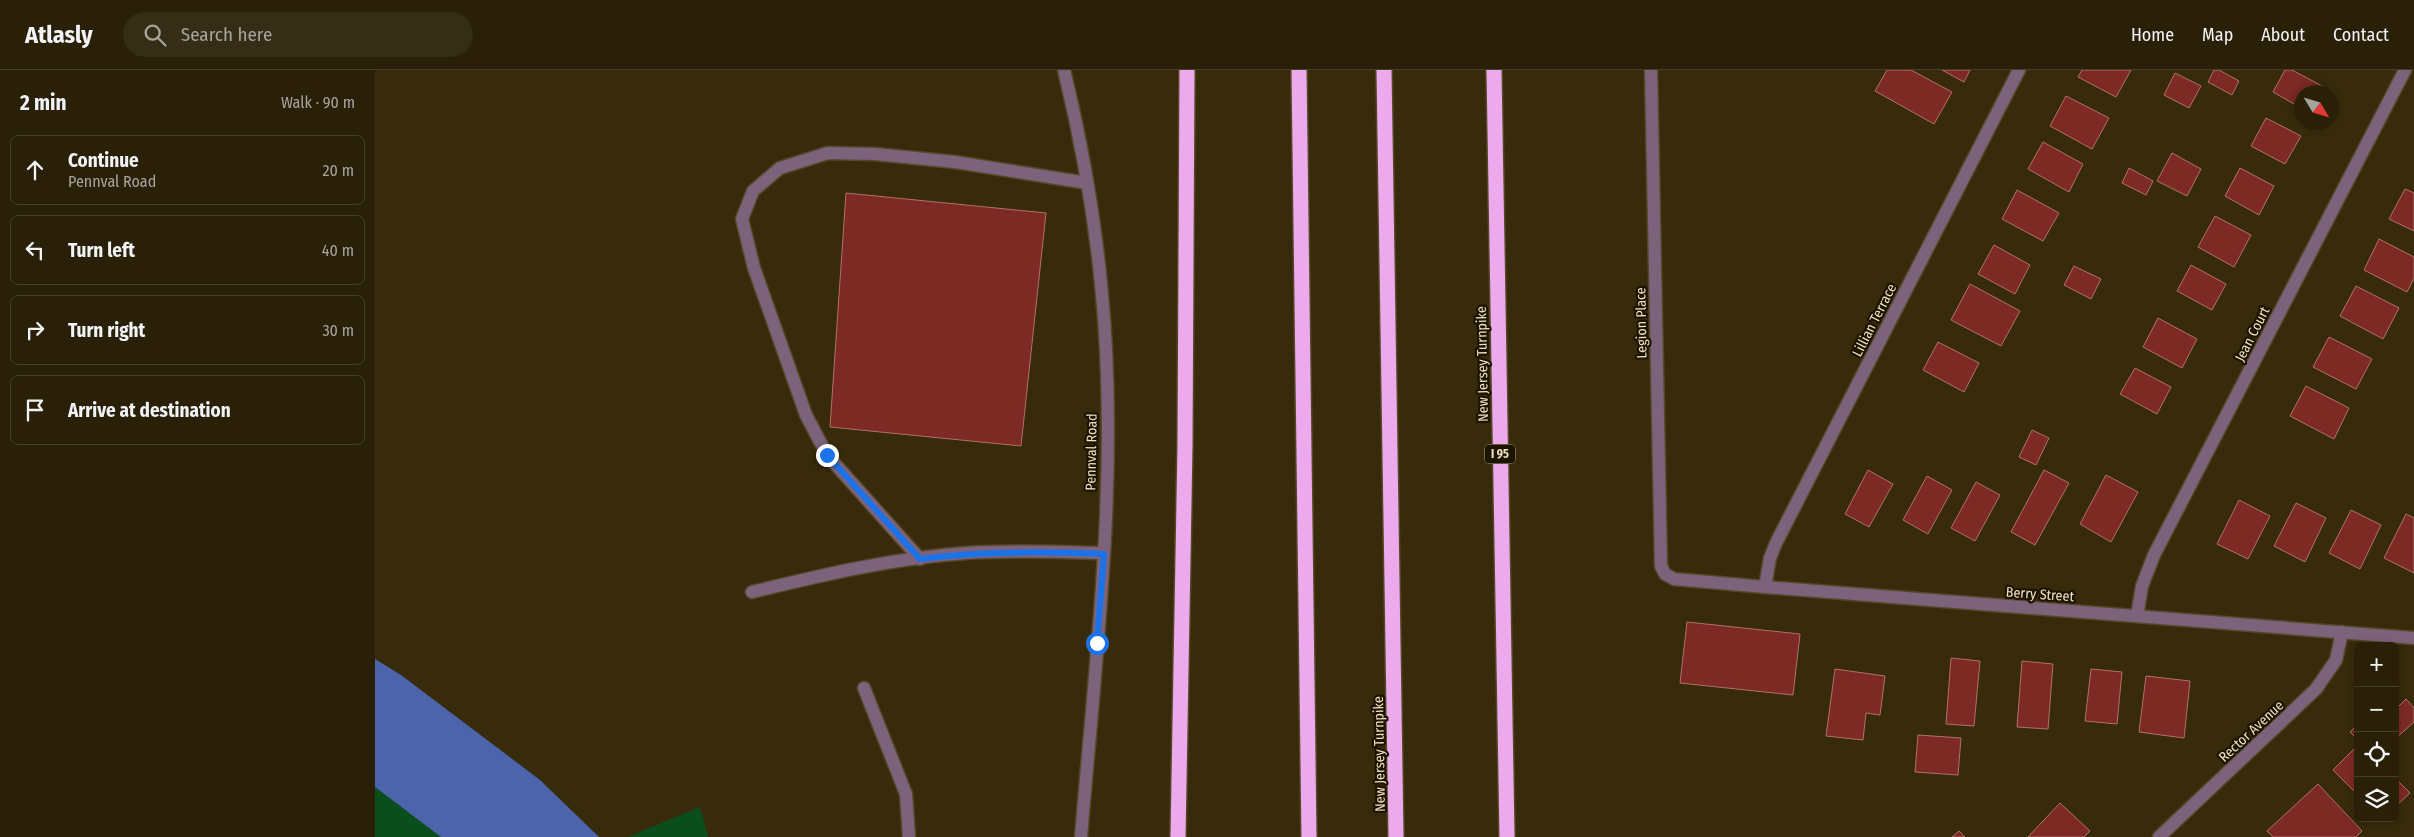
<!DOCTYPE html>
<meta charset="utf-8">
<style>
body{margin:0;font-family:"Fira Sans Condensed",sans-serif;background:#362d16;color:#f1f3f6}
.controls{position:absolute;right:15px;bottom:15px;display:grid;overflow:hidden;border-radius:8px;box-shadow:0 2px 8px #0003}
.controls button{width:45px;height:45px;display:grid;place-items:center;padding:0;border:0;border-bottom:1px solid #463e29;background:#2a2008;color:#f1f3f6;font:25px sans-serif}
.compass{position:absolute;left:1919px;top:15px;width:45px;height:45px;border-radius:50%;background:#2a2008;box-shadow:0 2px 8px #0003;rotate:128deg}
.stop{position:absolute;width:15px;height:15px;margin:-11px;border:4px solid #1a73e8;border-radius:50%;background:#fff}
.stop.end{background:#1a73e8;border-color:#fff;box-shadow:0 1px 5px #0008}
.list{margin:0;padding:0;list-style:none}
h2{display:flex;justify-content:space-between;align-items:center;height:65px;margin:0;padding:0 20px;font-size:21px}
h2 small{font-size:16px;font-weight:400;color:#a5a39c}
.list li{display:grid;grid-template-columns:32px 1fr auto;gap:15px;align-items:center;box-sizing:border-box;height:70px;margin:0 10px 10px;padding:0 10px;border:1px solid #463e29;border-radius:8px}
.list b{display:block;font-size:19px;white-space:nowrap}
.list p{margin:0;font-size:16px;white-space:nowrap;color:#a5a39c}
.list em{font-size:16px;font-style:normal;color:#a5a39c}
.icon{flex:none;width:28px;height:28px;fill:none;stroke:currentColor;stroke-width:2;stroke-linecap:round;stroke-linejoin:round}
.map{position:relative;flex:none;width:2039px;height:767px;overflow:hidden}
header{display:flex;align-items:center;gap:30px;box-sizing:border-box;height:70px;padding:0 25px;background:#2a2008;border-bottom:1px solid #463e29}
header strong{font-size:24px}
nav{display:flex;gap:28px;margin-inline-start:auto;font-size:18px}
.search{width:350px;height:45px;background:#362d16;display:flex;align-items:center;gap:12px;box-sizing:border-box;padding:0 18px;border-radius:28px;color:#a5a39c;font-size:19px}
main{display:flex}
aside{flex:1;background:#2a2008}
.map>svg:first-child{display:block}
.green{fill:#0b4e1d}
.water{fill:#4b64ab}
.building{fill:#7d2a25;stroke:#b17169}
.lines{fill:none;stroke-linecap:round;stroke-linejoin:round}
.service-casing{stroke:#554828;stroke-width:15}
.minor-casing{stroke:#554828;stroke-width:15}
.motorway-casing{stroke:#554828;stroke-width:18}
.service{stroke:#7d627c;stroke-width:12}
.minor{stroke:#7d627c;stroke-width:12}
.motorway{stroke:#eca9eb;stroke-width:15}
.route{stroke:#1a73e8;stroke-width:6}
.labels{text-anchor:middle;stroke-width:4.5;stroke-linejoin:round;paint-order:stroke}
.shield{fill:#1d1400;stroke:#afa488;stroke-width:1}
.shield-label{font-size:12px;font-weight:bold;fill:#eee1c3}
.street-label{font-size:14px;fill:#eee1c3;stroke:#1d1400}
</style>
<header>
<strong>Atlasly</strong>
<div class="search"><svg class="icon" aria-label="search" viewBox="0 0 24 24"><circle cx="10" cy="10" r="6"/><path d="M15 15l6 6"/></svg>Search here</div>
<nav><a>Home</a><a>Map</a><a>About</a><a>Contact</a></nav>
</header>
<main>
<aside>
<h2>2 min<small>Walk · 90 m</small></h2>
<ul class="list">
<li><svg class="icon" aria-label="ahead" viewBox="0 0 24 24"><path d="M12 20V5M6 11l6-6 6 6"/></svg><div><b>Continue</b><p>Pennval Road</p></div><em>20 m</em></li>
<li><svg class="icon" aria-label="left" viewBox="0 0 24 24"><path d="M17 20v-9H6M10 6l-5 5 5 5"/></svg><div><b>Turn left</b></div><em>40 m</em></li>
<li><svg class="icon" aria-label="right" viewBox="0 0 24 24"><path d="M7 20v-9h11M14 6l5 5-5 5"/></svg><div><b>Turn right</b></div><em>30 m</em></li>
<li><svg class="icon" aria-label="arrive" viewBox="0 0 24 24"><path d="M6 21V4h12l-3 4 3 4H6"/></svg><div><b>Arrive at destination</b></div></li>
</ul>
</aside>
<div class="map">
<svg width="2039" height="767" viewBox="0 0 2039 767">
<rect width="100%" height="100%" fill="#382b0b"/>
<g class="green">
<polygon points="0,717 66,767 0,767"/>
<polygon points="325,737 333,767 253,767"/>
</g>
<polygon class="water" points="0,589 26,605 165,710 224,767 66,767 0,717"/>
<g class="building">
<polygon points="1512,0 1536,0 1577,22 1559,54 1500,21"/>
<polygon points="1567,0 1595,0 1589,12"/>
<polygon points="1707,0 1756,0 1741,27 1703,7"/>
<polygon points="1839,0 1844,0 1864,11 1857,25 1833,12"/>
<polygon points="1910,0 1917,0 1951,18 1948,22 1926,22 1926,38 1898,22"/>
<polygon points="1800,3 1826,16 1814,38 1789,25"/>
<polygon points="1691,26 1734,48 1717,79 1675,56"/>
<polygon points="1891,48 1926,66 1910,94 1876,76"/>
<polygon points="1668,72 1708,94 1694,122 1653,99"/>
<polygon points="1797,83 1826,99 1812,126 1782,111"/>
<polygon points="1754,98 1778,111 1771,125 1747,113"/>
<polygon points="1865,98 1899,116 1884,145 1850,126"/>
<polygon points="2030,119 2039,123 2039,161 2014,149"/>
<polygon points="1642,120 1684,143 1668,171 1627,149"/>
<polygon points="471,123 671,143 646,376 455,357"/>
<polygon points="1840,146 1876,165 1859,197 1823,177"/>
<polygon points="2004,169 2039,187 2039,208 2032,222 1989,200"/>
<polygon points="1619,175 1655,195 1640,224 1603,204"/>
<polygon points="1816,195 1851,214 1837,240 1802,221"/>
<polygon points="1699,196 1726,209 1716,229 1689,215"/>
<polygon points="1595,214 1645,241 1626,276 1576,250"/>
<polygon points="1981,216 2024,238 2008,269 1965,246"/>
<polygon points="1783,248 1822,269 1807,298 1768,277"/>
<polygon points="1954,267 1997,289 1981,319 1938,297"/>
<polygon points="1563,272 1604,293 1589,322 1548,300"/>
<polygon points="1760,298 1796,317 1782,344 1745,324"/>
<polygon points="1931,316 1974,338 1959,369 1915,346"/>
<polygon points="1657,360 1674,368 1661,395 1644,387"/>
<polygon points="1493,400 1518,414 1494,457 1470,444"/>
<polygon points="1669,400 1694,413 1660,475 1636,462"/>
<polygon points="1731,405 1763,422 1736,472 1705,454"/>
<polygon points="1552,406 1577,420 1553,464 1528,450"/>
<polygon points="1601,412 1625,425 1600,471 1576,458"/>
<polygon points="1864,430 1895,446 1873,489 1842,474"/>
<polygon points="1921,433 1951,448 1930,492 1899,476"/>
<polygon points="1976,440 2006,455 1985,499 1954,483"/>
<polygon points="2031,444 2039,448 2039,503 2009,488"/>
<polygon points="1312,552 1425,564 1418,625 1305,613"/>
<polygon points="1576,588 1605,591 1599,656 1571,654"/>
<polygon points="1647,591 1678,594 1673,659 1642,657"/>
<polygon points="1460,599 1510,606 1505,645 1491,643 1488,670 1451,666"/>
<polygon points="1716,599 1747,602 1742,654 1710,651"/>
<polygon points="1771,606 1815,611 1809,668 1764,662"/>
<polygon points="2031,629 2039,638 2039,652 2020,669 2020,634 2023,637"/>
<polygon points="1983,654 1983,670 1975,662"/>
<polygon points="1543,665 1586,668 1583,705 1540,702"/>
<polygon points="1983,675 1983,717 1979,721 1958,700"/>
<polygon points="2020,708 2035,723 2020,737"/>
<polygon points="1943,714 1987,761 1981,767 1898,767 1892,761"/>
<polygon points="1685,733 1715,761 1709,767 1653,767"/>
<polygon points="1584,761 1590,767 1577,767"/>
</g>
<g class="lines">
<g class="service-casing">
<g id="service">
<path d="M689 0C706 70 719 142 726 214 745 397 721 584 706 767"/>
<polyline points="545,489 452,385 431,345 379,198 367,149 378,121 405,98 453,83 500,84 580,92 712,113"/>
<path d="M377 522C447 505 519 488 591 483 637 480 683 482 729 483"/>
<polyline points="489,618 531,724 534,767"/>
</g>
</g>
<g class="minor-casing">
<g id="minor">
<polyline points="1276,0 1286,496 1290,504 1299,509 1390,517 2039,568"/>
<polyline points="1390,517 1395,488 1401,473 1644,0"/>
<polyline points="1762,546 1767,516 1779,485 2030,0"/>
<polyline points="1784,767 1941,619 1961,590 1967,562"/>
</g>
</g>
<g class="motorway-casing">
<g id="motorway">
<polyline points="924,0 934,767"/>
<polyline points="1009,0 1021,767"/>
<polyline points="1119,0 1132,767"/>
<polyline points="803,767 810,375 812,0"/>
</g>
</g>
<use href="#service" class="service"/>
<use href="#minor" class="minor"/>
<use href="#motorway" class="motorway"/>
</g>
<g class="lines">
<path class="route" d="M452 385 545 489C606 481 667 481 729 484L722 573"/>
</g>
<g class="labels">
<rect class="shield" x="1110" y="374.5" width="30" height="19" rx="4"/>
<g class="shield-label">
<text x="1125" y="388">I 95</text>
</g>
<g class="street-label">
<text transform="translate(1499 250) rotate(-63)" y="5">Lillian Terrace</text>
<text transform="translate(1266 253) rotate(-91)" y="5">Legion Place</text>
<text transform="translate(1877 264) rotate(-63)" y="5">Jean Court</text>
<text transform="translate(1107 294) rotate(-91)" y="5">New Jersey Turnpike</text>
<text transform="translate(716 382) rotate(-89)" y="5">Pennval Road</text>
<text transform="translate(1665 524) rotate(4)" y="5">Berry Street</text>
<text transform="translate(1876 661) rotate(-43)" y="5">Rector Avenue</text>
<text transform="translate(1004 684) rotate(-91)" y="5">New Jersey Turnpike</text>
</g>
</g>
</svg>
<div class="controls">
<button>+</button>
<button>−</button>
<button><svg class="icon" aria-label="locate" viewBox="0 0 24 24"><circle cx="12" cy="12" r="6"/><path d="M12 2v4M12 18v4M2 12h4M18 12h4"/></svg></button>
<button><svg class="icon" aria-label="layers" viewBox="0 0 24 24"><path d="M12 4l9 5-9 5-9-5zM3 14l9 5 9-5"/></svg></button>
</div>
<svg class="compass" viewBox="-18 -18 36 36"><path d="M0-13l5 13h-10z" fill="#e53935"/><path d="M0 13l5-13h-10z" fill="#a5a39c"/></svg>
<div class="stop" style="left:722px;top:573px"></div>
<div class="stop end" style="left:452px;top:385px"></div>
</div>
</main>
